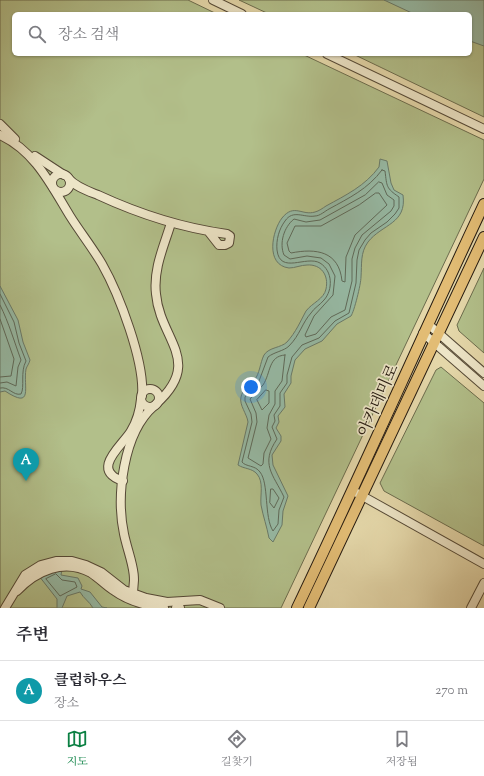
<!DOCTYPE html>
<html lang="ko">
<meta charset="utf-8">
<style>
body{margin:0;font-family:"Sorts Mill Goudy","Noto Serif KR",serif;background:#f2f2f3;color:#2b2b33}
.you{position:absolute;left:251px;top:387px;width:14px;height:14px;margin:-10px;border:3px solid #fff;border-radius:50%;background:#1a73e8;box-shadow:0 0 0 6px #1a73e833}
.badge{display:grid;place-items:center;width:26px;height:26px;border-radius:50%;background:#0b8043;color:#fff;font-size:13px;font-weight:700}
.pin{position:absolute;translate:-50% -33px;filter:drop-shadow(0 1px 2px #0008)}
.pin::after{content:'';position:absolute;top:21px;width:14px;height:12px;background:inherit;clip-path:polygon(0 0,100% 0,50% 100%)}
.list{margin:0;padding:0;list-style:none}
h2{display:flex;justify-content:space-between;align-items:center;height:52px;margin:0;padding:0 16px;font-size:17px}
h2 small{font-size:13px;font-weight:400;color:#7c7c81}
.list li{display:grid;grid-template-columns:26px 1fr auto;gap:12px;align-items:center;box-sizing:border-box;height:60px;padding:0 16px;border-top:1px solid #e1e1e2}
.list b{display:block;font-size:15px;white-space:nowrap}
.list p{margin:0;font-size:13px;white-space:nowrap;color:#7c7c81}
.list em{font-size:13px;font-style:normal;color:#7c7c81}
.icon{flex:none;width:22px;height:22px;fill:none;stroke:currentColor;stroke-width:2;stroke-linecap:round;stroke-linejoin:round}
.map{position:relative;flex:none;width:484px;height:608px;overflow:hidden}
.search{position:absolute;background:#fff;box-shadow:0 1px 3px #0004;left:12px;right:12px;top:12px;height:44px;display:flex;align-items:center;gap:10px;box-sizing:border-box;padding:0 14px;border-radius:6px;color:#7c7c81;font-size:15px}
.sheet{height:112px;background:#fff}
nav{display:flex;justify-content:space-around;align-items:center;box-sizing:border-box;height:56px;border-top:1px solid #e1e1e2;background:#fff;font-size:11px;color:#7c7c81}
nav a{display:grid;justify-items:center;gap:2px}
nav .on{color:#0b8043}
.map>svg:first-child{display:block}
.green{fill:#b2bf8a;stroke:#6c6c4d}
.water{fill:#96baa5;stroke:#697a69}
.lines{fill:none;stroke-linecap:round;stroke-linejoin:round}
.shore{stroke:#5e6a5a;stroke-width:1}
.minor-casing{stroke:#554936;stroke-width:10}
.major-casing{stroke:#251a10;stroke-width:12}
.minor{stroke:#ede5c7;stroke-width:8}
.major{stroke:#e2bc74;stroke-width:10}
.labels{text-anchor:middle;stroke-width:3.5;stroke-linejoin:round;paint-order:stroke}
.street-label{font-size:16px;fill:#251a10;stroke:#ede5c7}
</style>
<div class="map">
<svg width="484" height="608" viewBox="0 0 484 608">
<rect width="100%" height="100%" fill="#e4d7a9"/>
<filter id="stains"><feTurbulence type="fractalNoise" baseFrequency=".005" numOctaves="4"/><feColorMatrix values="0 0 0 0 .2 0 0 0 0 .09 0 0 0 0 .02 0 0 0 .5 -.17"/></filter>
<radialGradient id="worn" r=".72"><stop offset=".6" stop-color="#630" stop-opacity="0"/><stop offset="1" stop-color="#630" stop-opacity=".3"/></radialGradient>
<g class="green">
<polygon points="0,0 188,0 217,14 14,14 14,54 302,54 484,140 484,179 281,608 0,608"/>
<polygon points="239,0 484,0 484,117 353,54 470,54 470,14 269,14"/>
<polygon points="484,268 484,353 459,331 457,325"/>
<polygon points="441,367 484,403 484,546 384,491 380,483 436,370"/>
</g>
<g class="water">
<polygon points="384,0 484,0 484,46 470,41 470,14 414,14"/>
<path d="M380 159 387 161 391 183 394 190 403 195C407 224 382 224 368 242 360 253 362 264 361 277 361 284 354 312 351 316L337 324 322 341 305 349 295 360 291 376V383L284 394 285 407 278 416 279 422 276 428 281 436V441L272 455 273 465 288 496 283 511 282 525 273 542 269 538C267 527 263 516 261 505 260 495 264 482 257 474 252 468 244 469 238 465L248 422C247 414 239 405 241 397 242 390 250 386 254 381 260 373 260 363 264 355 269 347 281 348 287 342 296 332 300 322 306 311 312 303 324 299 326 289 329 275 321 264 307 265 301 265 295 268 289 268 265 265 272 231 282 218 294 203 302 216 315 212 319 211 323 208 326 206 346 195 365 186 379 167Z"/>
<path d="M0 286 18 320 23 342 30 360C29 364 27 366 26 369 23 387 34 410 5 391L0 392Z"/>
<path d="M62 569 61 575 78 578 82 586 81 589 90 592 102 607 107 608H93C89 601 84 599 80 592L67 596 62 608H57V599L39 576Z"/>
</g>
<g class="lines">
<g class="shore">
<path d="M382 170 385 171C387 187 386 188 399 197V208L395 214 387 222 371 233 365 240 359 250 357 260 356 283 349 313 335 321 319 338 302 345 292 357 287 375V383L280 393V406L274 415 275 421 272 427 277 439C260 464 273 474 284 497L279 510 278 524 273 531C264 517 269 483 260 472 255 465 246 467 242 462L252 422 251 414 245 401V397L259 381 268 357C274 352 284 351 289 346 300 335 302 323 311 313 314 308 320 305 324 300 333 290 333 271 320 263 306 255 280 275 277 250 276 240 279 229 285 221 293 209 304 218 315 216 320 216 325 211 329 209 349 198 368 189 382 170Z"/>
<path d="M379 182 382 183 387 195 394 200V206L391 211 362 235 355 248 352 259V281L345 310 331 317 316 334 306 337 305 335 314 316 333 295 335 276 329 264 321 258 307 256 290 259 284 255C279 243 284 227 294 219L306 222 320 220 365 195Z"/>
<path d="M376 193H379L387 205 355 235 346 257 345 282 342 281C339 251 316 248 291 253L289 251 287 243 295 226H321L359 205Z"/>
<path d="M0 294 14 322 19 343 26 361C20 372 25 387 21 394 13 396 9 386 0 388"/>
<path d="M0 305C9 323 14 341 21 360L18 367 16 386 7 382 0 383"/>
<polyline points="0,319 14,359 11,376 0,377"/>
<path d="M285 355 282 381 275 391V404L269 415 267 428 271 439 264 453 263 464 261 466 248 458 257 422 256 413 250 399C254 394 259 390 263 385 271 373 268 356 285 355Z"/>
<polygon points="266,390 269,391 269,403 262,410 257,400"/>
<polygon points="271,489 273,489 279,498 274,508 270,503"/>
<polygon points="56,574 62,580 75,582 77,587 60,596 46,579"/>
</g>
<g class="minor-casing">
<g id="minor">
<polyline points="213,0 242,14"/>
<polyline points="327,54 484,129"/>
<polyline points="0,124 15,139"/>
<path d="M0 135C35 151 51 185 70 216 80 232 92 247 102 264 119 294 145 362 142 396"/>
<polyline points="35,156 64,175"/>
<circle cx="61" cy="183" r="9"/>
<path d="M69 179C76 187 88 191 98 195 139 214 183 228 227 234L230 236 229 243 225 245H219L208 231"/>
<polyline points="428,324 484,373"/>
<polyline points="423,333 484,386"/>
<circle cx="150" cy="398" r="9"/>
<path d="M156 404C204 361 160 340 156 294 153 269 164 246 171 223"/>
<path d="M123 481C89 470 123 445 131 431 137 421 140 410 141 399"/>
<polyline points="357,493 484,564"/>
<path d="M17 591C36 571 64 558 91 573 99 578 105 585 113 590 128 601 146 606 164 608"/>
<path d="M131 599C139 574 129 558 124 534 116 496 123 433 154 406"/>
<polyline points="5,608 25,575 41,565 56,561 72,561 86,565 101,572 124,590 146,598 167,602 200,600 220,608"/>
<polyline points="176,608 180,608"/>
<polyline points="471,608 484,583"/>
</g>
</g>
<g class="major-casing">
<g id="major">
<path d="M297 608C361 474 421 338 484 204"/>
<polyline points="309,608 484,237"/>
</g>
</g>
<use href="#minor" class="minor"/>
<use href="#major" class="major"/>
</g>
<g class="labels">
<g class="street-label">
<text transform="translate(377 400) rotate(-66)" y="6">아카데미로</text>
</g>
</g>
<rect width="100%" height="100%" filter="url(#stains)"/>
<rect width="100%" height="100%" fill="url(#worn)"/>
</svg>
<div class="you"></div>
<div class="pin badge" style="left:26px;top:481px;background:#0f9aa8">A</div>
<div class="search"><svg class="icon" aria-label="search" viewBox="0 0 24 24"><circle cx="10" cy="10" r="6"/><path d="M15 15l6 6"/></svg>장소 검색</div>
</div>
<section class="sheet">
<h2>주변<small></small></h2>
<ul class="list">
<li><span class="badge" style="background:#0f9aa8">A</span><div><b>클럽하우스</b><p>장소</p></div><em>270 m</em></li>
</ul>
</section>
<nav>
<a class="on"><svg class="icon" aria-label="map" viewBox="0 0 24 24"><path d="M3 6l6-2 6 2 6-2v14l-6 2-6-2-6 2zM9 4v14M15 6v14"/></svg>지도</a>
<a><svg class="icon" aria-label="directions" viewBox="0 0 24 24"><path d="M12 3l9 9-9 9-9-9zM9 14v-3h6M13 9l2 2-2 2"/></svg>길찾기</a>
<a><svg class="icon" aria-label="saved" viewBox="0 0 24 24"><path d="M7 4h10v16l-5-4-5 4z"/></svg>저장됨</a>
</nav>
